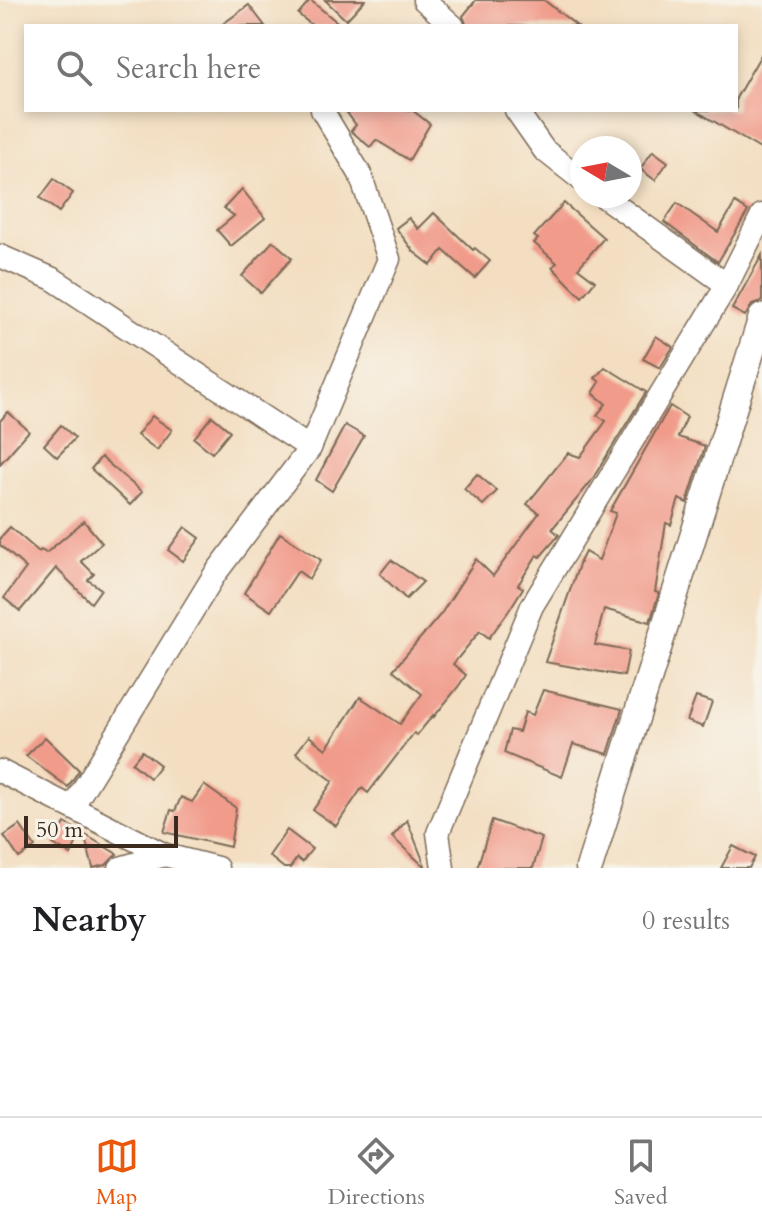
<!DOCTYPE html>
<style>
body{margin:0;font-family:Cardo,serif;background:#f2f2f2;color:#202124}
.compass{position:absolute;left:570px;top:136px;width:72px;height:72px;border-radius:50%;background:#fff;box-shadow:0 4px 12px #0003;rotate:280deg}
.scale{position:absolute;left:24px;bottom:20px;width:154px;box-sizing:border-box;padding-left:8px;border:4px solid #3b2a1e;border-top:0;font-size:22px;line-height:28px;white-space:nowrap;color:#3b2a1e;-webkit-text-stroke:6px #f7f3e8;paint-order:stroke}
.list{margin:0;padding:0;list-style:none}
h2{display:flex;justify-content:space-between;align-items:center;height:104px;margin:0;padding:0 32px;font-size:34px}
h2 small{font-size:26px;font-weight:400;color:#757577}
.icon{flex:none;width:44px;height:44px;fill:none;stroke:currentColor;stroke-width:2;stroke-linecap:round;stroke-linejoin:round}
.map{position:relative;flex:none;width:762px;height:868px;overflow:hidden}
.search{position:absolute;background:#fff;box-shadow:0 4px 12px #0003;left:24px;right:24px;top:24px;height:88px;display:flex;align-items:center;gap:20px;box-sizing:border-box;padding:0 28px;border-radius:0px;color:#757577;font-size:30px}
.sheet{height:248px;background:#fff}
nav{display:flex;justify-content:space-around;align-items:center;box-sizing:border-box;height:112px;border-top:2px solid #e0e0e0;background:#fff;font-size:22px;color:#757577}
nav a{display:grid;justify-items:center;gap:4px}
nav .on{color:#ea580c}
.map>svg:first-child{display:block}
.building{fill:#f19b8b}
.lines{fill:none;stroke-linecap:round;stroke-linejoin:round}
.minor-casing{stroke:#7b6957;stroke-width:25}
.major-casing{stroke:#7b6957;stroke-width:29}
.minor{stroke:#fff;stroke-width:22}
.major{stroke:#fff;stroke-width:26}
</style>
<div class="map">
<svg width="762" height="868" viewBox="0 0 762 868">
<rect width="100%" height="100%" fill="#f7f3e8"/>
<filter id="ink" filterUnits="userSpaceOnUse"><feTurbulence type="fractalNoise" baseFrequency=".0125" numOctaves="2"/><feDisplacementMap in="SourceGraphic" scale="16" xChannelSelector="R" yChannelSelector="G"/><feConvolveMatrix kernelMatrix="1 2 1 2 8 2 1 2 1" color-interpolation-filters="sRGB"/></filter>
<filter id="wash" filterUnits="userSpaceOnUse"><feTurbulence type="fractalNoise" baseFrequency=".006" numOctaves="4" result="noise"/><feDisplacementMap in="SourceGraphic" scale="32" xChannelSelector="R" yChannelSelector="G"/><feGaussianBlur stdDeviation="1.8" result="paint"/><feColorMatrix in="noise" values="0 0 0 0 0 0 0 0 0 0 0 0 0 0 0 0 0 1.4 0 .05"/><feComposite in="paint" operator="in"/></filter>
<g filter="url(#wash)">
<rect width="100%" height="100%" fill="#f3dec1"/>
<g id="blocks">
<g class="building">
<polygon points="310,0 342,26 313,26 298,14"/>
<polygon points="325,0 365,0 346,20"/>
<polygon points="476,0 544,0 577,26 467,26 463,16"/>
<polygon points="249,5 265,26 220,26"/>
<polygon points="762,53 762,150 695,110 736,110 736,98"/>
<polygon points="345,110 412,110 430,124 409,160 376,140 370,147 351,131 356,125"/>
<polygon points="653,151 668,162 655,180 640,169"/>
<polygon points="54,179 73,193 59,212 40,198"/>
<polygon points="242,189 265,218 231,246 217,230 234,216 224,208"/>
<polygon points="564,203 604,238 578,268 595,281 582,297 552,267 557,263 534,243 538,239 534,236"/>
<polygon points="677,203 718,232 735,203 748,211 718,262 664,222"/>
<polygon points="434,213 473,250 475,248 490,261 475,278 443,250 431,265 414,252 396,228 409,218 418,229"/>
<polygon points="273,241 292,258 261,293 242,276"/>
<polygon points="762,255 762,301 752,305 745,316 732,309"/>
<polygon points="656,336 673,347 660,368 643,359"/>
<polygon points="605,367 646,392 590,483 552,529 559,535 540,557 537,555 518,585 523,588 508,612 489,638 480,631 453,664 466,675 458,687 433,718 434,714 417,735 414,733 368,793 362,788 336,826 313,810 333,781 296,753 309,736 326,749 360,697 400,724 422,694 393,670 441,614 476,559 493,576 539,513 527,504 568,453 580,457 606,421 597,415 606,404 593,393 600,382 595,378"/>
<polygon points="670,406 687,417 678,437 705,446 687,503 679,499 671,525 666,523 655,592 659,593 650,622 604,609 595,645 629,651 624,676 545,662 580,562 585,552 599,560 616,513 610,511"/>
<polygon points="8,412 29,431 0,464 0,421"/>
<polygon points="152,416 172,430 157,450 137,435"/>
<polygon points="212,416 230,431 212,453 194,438"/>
<polygon points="61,425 75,438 57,457 44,445"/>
<polygon points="345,425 364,436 332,491 316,480"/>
<polygon points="101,457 142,492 130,505 91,469"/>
<polygon points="477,474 497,491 483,505 464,489"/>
<polygon points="84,521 102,543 81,561 94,574 88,580 101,589 91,603 56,568 20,611 4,598 26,568 0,545 0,538 10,527 39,552 41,550 46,553"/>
<polygon points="185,527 200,538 183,561 168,550"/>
<polygon points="280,533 321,560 309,579 298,571 271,611 244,593"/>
<polygon points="391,560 423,582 406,599 380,574"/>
<polygon points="543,690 622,709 608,754 573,744 562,777 504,753 510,730 519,732 525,712 533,715"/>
<polygon points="696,697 712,702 703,727 687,721"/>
<polygon points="45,737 79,770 68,787 26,756"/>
<polygon points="142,751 160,765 150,778 132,763"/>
<polygon points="204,785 236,808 230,847 164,832 171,810 175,811 181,797 192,802"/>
<polygon points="407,820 426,868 392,837"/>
<polygon points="492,820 542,838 533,868 477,868"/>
<polygon points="65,823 81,832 71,855 53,844"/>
<polygon points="20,825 35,847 19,858 4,836"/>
<polygon points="287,830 312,849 302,862 297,858 290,868 284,868 269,856"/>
<polygon points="84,834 117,854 106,865 93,868"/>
<polygon points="733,846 755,857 749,868 721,868"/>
</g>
</g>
</g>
<g filter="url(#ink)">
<use href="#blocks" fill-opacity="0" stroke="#7b6957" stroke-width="2"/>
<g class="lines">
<g class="minor-casing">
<g id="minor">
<polyline points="424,0 453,26"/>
<polyline points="516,110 544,150 582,180"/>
<polyline points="603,196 727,285"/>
<polyline points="0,256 53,279 310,448"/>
<polyline points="0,771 165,855 217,868"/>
<polyline points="73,806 215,574 310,448 389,259 360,174 322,110"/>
<polyline points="120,868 165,855"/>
<polyline points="443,868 438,833 532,606 727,285 762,215"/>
</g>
</g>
<g class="major-casing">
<polyline id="major" points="589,868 762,317"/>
</g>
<use href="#minor" class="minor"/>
<use href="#major" class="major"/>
</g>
</g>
</svg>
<svg class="compass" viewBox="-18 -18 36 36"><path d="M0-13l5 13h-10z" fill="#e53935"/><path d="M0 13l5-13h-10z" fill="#757577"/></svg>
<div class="scale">50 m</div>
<div class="search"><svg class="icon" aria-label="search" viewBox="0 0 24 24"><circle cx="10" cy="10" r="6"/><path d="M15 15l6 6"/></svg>Search here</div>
</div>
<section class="sheet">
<h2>Nearby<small>0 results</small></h2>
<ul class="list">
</ul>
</section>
<nav>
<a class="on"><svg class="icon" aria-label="map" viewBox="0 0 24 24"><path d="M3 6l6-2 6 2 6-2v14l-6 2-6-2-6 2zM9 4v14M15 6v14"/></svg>Map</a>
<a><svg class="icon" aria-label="directions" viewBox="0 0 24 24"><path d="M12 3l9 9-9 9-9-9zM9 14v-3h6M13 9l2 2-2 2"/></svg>Directions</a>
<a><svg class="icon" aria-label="saved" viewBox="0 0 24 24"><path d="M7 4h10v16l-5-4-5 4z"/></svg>Saved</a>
</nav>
